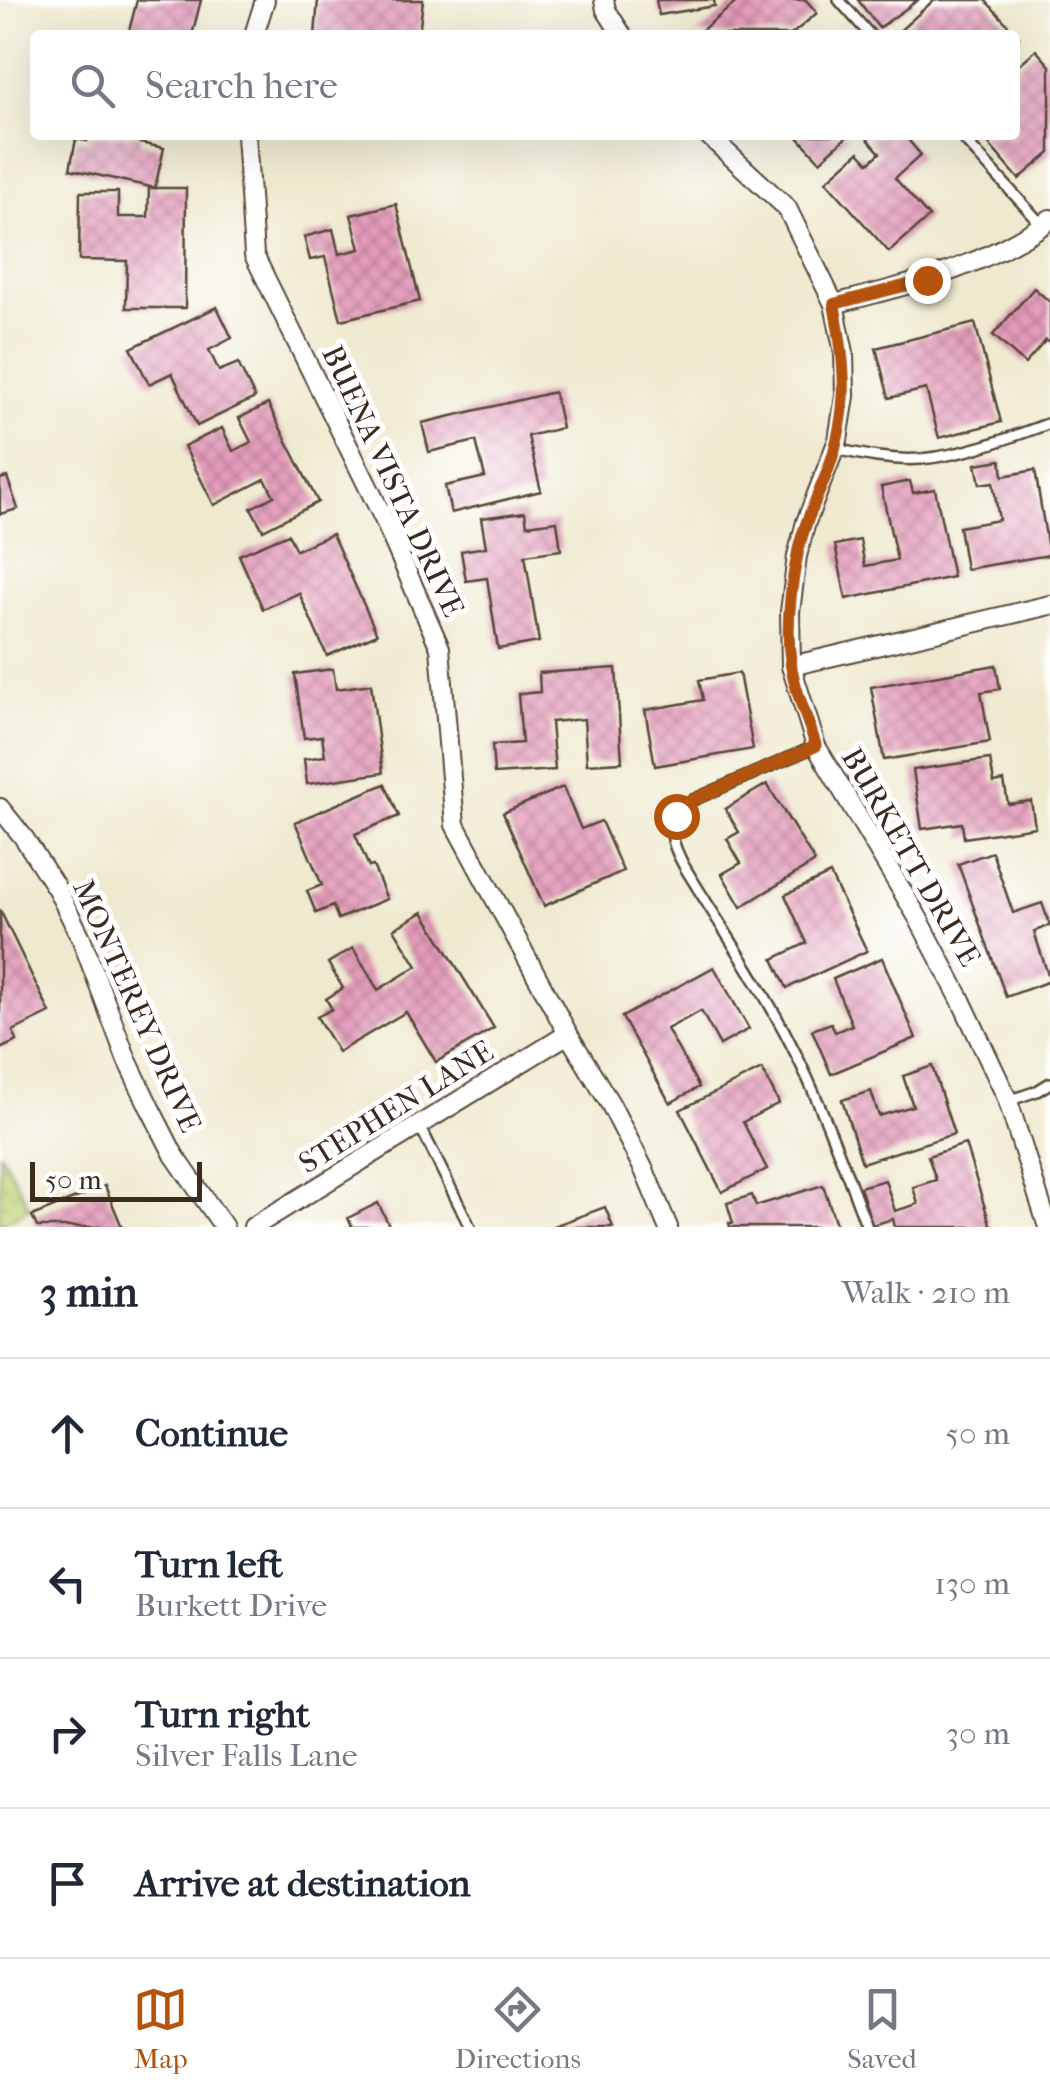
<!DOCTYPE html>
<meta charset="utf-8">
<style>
body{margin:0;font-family:"IM FELL French Canon",serif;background:#f6f6f7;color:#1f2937}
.scale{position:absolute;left:30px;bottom:25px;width:172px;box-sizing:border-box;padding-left:10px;border:5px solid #3b2a1e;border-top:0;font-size:28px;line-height:35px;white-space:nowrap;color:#3b2a1e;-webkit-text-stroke:8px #fff;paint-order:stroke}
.stop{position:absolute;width:30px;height:30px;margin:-22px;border:8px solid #b45309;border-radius:50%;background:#fff}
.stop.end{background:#b45309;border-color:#fff;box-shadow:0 2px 10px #0008}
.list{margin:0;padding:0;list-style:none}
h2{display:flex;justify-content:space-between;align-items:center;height:130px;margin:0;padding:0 40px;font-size:42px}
h2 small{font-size:32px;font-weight:400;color:#747a83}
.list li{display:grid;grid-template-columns:65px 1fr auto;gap:30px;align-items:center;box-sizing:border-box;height:150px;padding:0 40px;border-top:2px solid #e0e1e3}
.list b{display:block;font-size:38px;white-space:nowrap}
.list p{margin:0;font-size:32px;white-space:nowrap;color:#747a83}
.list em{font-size:32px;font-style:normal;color:#747a83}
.icon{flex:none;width:55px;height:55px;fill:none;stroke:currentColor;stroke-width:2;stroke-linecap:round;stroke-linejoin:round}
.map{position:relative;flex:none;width:1050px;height:1227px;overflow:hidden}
.search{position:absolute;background:#fff;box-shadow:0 10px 40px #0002;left:30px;right:30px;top:30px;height:110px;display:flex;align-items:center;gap:25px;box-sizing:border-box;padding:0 35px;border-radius:10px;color:#747a83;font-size:38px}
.sheet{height:730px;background:#fff}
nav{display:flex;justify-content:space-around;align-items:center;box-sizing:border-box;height:140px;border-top:2px solid #e0e1e3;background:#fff;font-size:28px;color:#747a83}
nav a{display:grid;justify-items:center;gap:5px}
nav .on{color:#b45309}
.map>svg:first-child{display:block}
.grass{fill:url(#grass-dots);stroke:#7c7f4b;stroke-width:2.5}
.building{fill:url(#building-cross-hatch)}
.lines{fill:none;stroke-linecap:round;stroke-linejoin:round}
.lane-casing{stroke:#564739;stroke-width:14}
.street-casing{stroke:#564739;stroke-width:22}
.lane{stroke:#fff;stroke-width:9}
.street{stroke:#fff;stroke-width:18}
.route{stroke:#b45309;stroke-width:12}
.labels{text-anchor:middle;stroke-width:10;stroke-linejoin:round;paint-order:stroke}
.street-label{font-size:30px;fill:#3b2a1e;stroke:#fff}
</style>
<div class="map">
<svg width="1050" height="1227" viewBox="0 0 1050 1227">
<defs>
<pattern id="grass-dots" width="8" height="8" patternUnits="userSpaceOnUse" patternTransform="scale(2.5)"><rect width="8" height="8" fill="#bed478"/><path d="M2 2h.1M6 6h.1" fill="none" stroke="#a4b667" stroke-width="1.8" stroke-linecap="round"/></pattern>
<pattern id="building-cross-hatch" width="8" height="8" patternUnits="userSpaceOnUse" patternTransform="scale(2.5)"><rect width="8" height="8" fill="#e49cbb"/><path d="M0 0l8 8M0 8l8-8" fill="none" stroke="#ba7f97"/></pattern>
</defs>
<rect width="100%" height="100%" fill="#fff"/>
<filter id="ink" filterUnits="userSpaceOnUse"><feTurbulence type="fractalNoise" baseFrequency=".01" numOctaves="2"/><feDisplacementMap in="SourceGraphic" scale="20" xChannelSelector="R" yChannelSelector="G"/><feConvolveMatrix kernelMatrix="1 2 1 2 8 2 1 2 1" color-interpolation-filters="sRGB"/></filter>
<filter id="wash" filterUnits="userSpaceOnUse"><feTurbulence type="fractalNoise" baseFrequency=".0048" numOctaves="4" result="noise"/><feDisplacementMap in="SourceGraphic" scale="40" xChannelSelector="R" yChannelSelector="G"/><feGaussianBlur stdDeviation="2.25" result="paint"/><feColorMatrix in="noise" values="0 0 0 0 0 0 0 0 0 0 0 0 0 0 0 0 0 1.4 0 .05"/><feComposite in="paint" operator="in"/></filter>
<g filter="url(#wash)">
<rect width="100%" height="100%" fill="#eee9cf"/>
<polygon class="grass" points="0,1152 30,1208 0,1225"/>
<g id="blocks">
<g class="building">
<polygon points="137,0 201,0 192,35 128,35"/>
<polygon points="318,0 423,0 419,35 315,35"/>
<polygon points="656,0 714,0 715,6 659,15"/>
<polygon points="739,0 806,0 817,13 791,35 696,35"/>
<polygon points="858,0 918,0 879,28"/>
<polygon points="934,0 985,0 1019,37 1015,41 1015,35 895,35"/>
<polygon points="1036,50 1050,66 1050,153 1019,179 981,135 1015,135 1015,68"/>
<polygon points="88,135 141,135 140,143 164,148 155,188 70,169 76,139 87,141"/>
<polygon points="796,135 849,135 820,161"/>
<polygon points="870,135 904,135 921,155 895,178 929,217 889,252 826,181 859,152 869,163 880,153 867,138"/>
<polygon points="149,188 186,188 185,308 126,308 127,261 79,260 80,192 118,192 118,217 148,217"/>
<polygon points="396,204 420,301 341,320 325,257 310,260 304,237 333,229 339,254 360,249 351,215"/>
<polygon points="1034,288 1050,302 1050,344 1046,340 1025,364 993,335"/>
<polygon points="217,307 232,338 209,350 219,371 238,363 255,398 197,426 172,373 149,384 131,348"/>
<polygon points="975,323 1001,422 939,438 926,389 889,398 876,348"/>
<polygon points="554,392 562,428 528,436 541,491 451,513 445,486 485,477 476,441 429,452 422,423"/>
<polygon points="268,404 318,502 263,530 251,508 274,496 265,479 214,505 184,446 222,428 233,451 251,442 239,418"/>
<polygon points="1001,460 1003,476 1035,470 1049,555 966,569 959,527 999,520 993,482 980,484 976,464"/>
<polygon points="7,477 18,509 0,514 0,479"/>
<polygon points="910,481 913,493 935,489 953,577 846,599 835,545 860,540 865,566 897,560 881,487"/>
<polygon points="525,512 527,525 557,521 561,550 525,555 539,642 498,649 487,578 466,581 461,551 486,547 481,518"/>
<polygon points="288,534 296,550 332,534 377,634 327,656 299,593 263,609 239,555"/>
<polygon points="996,665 1000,689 981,692 990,742 884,760 871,687"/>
<polygon points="616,668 622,762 587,764 584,719 551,722 555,770 494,774 492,745 522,743 518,694 540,692 539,673"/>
<polygon points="333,669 336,689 371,684 383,773 307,784 304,759 325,756 322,736 304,738 295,674"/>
<polygon points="739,673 753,749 655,766 645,710 703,700 699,680"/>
<polygon points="990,759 994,783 1004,781 1008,804 1031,801 1035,827 964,838 962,823 922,829 913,770"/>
<polygon points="385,784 399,816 355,834 369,867 373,866 387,899 338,919 333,906 316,913 307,891 322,885 295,822"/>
<polygon points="767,784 815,862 741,907 722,874 741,863 727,839 739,832 725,809"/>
<polygon points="563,787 581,829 601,821 623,871 544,906 503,813"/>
<polygon points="992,852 1013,913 1042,903 1050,925 1034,932 1050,981 1006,997 958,864"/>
<polygon points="830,874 867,951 787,988 773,959 807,943 785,895"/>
<polygon points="0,910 50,1013 13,1031 17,1041 0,1049"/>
<polygon points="423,912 494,1028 436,1062 406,1012 338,1052 317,1017 332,1009 326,999 343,988 328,963 353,948 378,990 417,966 394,929"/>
<polygon points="882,958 916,1038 831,1074 812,1030 831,1023 835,1032 852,1025 833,979"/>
<polygon points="714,967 749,1029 720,1045 701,1011 667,1029 699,1087 670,1103 622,1017"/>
<polygon points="932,1066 954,1134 862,1163 842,1100 871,1091 879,1116 913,1106 903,1076"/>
<polygon points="762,1069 779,1103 743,1122 767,1169 722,1192 680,1110"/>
<polygon points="965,1144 991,1227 895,1227 893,1219 872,1225 860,1187 885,1180 895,1211 918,1204 913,1187 936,1180 928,1156"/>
<polygon points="823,1185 837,1227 730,1227 729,1223 733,1223 727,1203 752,1195 756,1206"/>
<polygon points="105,1186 122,1227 37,1227 32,1216"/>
<polygon points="378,1203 390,1227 352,1227 348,1218"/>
<polygon points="605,1207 613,1227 551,1227"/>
</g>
</g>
</g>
<g filter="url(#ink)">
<use href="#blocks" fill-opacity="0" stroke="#564739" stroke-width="2.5"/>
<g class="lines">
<g class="lane-casing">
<g id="lane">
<polyline points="839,0 870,35"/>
<polyline points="960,135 1042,225"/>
<path d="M835 449C863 455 892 461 921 459 965 455 1009 438 1050 423"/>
<path d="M816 746 684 804C666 829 671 841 684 866 713 914 745 961 772 1009 812 1078 839 1153 867 1227"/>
<polyline points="1008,1101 1037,1091 1050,1083"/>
<polyline points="420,1126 470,1227"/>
</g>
</g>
<g class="street-casing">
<g id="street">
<polyline points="604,0 606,10 622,35"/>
<polyline points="254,35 265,0"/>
<polyline points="246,135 254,255 383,517 440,648 455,825 568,1034 611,1105 644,1170 668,1227"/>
<polyline points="708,135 787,208 834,304 844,353 845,396 838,440 806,522 797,556 790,612 791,666 816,746 917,916 960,998 1007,1098 1048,1227"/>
<path d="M834 304C897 288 961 273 1018 240 1029 234 1040 228 1050 219"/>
<polyline points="791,666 1050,605"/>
<polyline points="0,808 24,838 57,889 82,940 127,1060 150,1108 174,1155 224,1227"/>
<polyline points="253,1227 568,1034"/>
</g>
</g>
<use href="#lane" class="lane"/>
<use href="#street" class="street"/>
</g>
</g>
<g class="lines" filter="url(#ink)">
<path class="route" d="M676 816 684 804 816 746C808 720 795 692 791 665 786 631 790 591 797 557 802 527 817 499 828 470 850 409 846 366 834 304L927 280"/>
</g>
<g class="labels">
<g class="street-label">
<text transform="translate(393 481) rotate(65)" y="10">BUENA VISTA DRIVE</text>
<text transform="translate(911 857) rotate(60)" y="10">BURKETT DRIVE</text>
<text transform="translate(137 1006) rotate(66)" y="10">MONTEREY DRIVE</text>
<text transform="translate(396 1107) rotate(-32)" y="10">STEPHEN LANE</text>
</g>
</g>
</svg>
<div class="scale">50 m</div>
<div class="stop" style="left:676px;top:816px"></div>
<div class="stop end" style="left:927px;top:280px"></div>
<div class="search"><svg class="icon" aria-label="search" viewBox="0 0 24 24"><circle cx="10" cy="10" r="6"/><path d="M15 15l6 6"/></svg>Search here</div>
</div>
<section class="sheet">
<h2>3 min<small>Walk · 210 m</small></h2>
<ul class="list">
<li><svg class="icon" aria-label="ahead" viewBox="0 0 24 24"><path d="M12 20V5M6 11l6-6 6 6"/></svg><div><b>Continue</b></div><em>50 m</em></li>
<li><svg class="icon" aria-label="left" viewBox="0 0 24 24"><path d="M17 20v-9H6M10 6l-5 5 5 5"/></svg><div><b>Turn left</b><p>Burkett Drive</p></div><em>130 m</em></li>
<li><svg class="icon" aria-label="right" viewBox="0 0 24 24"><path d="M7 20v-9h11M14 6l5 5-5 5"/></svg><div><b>Turn right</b><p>Silver Falls Lane</p></div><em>30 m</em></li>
<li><svg class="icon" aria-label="arrive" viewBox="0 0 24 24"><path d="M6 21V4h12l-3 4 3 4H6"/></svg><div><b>Arrive at destination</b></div></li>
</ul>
</section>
<nav>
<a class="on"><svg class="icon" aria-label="map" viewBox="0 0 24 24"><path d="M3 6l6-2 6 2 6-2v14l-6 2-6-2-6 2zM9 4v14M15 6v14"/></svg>Map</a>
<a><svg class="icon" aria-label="directions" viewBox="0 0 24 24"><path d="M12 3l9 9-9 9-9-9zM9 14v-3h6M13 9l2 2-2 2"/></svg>Directions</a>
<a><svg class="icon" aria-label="saved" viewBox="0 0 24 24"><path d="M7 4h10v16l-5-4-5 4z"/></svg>Saved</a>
</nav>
